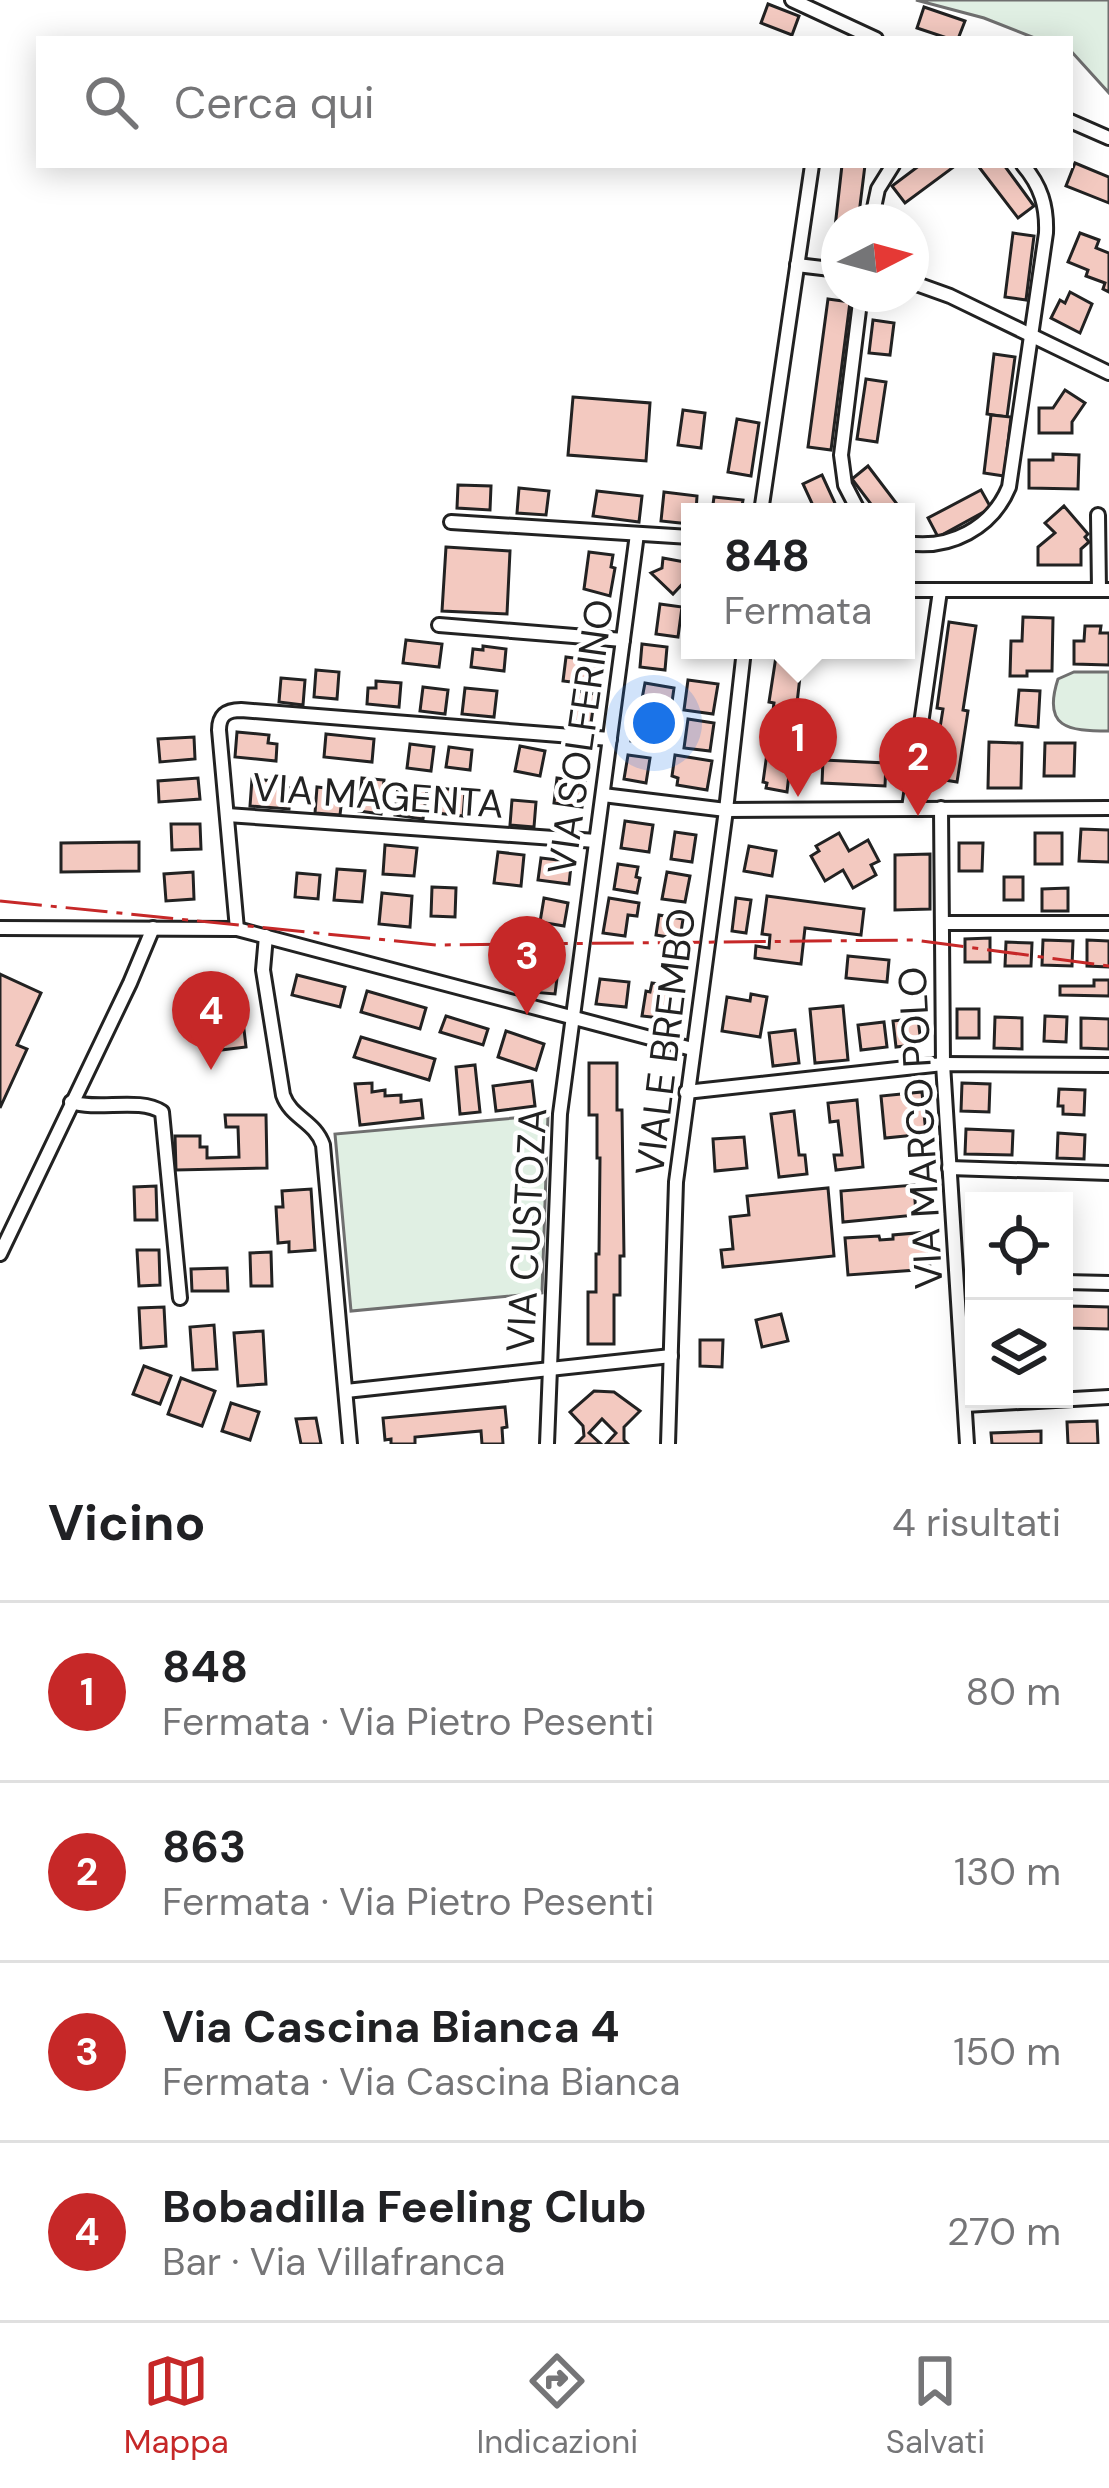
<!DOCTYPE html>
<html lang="it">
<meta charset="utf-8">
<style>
body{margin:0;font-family:"DM Sans",sans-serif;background:#f6f6f6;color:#202124}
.controls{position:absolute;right:36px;bottom:36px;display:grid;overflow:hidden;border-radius:0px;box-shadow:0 6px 30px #0003}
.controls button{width:108px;height:108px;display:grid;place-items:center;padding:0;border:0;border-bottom:3px solid #e0e0e0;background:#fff;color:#202124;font:60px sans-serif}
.compass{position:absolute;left:821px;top:204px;width:108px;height:108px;border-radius:50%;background:#fff;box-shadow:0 6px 30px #0003;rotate:84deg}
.you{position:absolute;left:654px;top:723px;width:42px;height:42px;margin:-30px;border:9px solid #fff;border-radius:50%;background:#1a73e8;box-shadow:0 0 0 18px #1a73e833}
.badge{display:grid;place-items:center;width:78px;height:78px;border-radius:50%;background:#c62828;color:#fff;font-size:39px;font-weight:700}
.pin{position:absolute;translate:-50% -99px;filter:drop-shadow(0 3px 6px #0008)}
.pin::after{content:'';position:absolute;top:63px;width:42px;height:36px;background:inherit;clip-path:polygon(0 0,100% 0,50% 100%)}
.popup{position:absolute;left:681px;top:503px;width:234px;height:156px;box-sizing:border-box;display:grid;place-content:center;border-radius:0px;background:#fff;filter:drop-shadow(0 3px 9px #0005);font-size:39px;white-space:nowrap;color:#757577}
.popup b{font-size:45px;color:#202124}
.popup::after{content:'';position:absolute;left:50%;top:100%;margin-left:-24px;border:24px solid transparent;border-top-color:#fff}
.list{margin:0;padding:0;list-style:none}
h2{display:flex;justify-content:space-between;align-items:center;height:156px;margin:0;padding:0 48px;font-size:51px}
h2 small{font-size:39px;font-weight:400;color:#757577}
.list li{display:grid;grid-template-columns:78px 1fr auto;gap:36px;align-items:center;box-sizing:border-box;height:180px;padding:0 48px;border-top:3px solid #e0e0e0}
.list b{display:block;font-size:45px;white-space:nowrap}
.list p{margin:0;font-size:39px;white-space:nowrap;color:#757577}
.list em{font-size:39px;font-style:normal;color:#757577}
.icon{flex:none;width:66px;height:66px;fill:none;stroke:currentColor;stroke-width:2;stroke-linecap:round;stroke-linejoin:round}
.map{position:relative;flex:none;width:1109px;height:1444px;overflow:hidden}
.search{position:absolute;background:#fff;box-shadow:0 6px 30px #0003;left:36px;right:36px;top:36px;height:132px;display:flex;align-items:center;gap:30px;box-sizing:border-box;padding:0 42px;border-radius:0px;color:#757577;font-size:45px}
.sheet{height:876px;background:#fff}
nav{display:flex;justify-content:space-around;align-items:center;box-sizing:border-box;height:168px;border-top:3px solid #e0e0e0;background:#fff;font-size:33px;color:#757577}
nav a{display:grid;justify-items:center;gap:6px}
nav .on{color:#c62828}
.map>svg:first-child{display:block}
.green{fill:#e0efe3;stroke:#6f6f6f;stroke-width:3}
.building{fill:#f3c9c0;stroke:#222;stroke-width:3}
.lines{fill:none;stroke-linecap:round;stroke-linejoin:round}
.minor-casing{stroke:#222;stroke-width:18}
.minor{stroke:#fff;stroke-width:12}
.power{stroke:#c62828;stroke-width:3;stroke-dasharray:42 9 6 9;stroke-linecap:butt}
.labels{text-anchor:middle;stroke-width:9;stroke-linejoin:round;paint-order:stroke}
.street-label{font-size:39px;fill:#222;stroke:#fff}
</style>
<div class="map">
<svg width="1109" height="1444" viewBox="0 0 1109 1444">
<rect width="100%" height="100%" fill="#fff"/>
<g class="green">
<polygon points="916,0 1109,0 1109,93 1070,50 1070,39 1037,39 984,18"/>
<path d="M1074 672H1109V731C1068 731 1042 728 1058 679Z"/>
<polygon points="548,1115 542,1293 351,1311 335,1134"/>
</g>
<g class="building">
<polygon points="768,4 799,16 792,35 761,23"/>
<polygon points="924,7 965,21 958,39 950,39 917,28"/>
<polygon points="1075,163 1109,177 1109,203 1066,186"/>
<polygon points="842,165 865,165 858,222 839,222 839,246 833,245"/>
<polygon points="920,165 955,166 905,203 892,186"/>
<polygon points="982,165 1004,165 1034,206 1018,218 979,167"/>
<polygon points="1013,233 1034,236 1026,300 1005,297"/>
<polygon points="1080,233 1099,240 1096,248 1109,253 1109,292 1103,289 1105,283 1086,276 1088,270 1068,262"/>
<polygon points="1070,292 1092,304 1080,333 1051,318 1060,300 1065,303"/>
<polygon points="828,299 850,302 831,450 808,447"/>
<polygon points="873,320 894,323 890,355 869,353"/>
<polygon points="994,354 1015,357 1007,417 987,414"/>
<polygon points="866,379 886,382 877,442 857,439"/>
<polygon points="1065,390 1085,403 1072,422 1072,433 1039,433 1039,408 1053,408"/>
<polygon points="573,397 650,403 646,461 568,455"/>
<polygon points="683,410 705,413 701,448 678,445"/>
<polygon points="991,415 1011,417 1004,476 984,473"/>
<polygon points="737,419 759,423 751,476 728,472"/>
<polygon points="1053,454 1079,455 1078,489 1029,488 1029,460 1053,460"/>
<polygon points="868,466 903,512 877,512 852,479"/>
<polygon points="822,475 839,512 816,512 803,484"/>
<polygon points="458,485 491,486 490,510 457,508"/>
<polygon points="519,488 549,491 546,515 517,513"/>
<polygon points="981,490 991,508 938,537 928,518"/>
<polygon points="597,491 642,496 639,522 593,516"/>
<polygon points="664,492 697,496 696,512 690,512 690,524 661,521"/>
<polygon points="714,497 743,500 741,512 712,512"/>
<polygon points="1064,506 1088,534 1085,537 1089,542 1081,549 1081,565 1038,565 1038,547 1055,533 1045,523"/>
<polygon points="446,547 510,551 507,614 442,611"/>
<polygon points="589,552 613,555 611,567 615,568 610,596 584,589"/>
<polygon points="663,558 690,563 687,579 673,594 651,573 662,568"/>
<polygon points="660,604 682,607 678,637 656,634"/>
<polygon points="1023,617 1053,618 1052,671 1027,671 1027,676 1010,676 1011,641 1022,641"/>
<polygon points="949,622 976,626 963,710 968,711 957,782 932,778 943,709 937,708"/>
<polygon points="1085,626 1101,626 1100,633 1109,633 1109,665 1074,664 1074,641 1084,641"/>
<polygon points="406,640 442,644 439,667 403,663"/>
<polygon points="642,644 667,647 665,670 640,667"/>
<polygon points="483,646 506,649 504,671 471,667 473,649 483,650"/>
<polygon points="777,650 803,650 787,792 766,788 767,783 763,782 774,703 769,702"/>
<polygon points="566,657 598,661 596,681 588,680 588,684 563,681"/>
<polygon points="316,670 339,672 337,699 314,697"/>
<polygon points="281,678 305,680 303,705 279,702"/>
<polygon points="688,680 718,684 713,714 684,710"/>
<polygon points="376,681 401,683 399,707 367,704 368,688 376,688"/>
<polygon points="645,683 674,688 671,709 641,704"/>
<polygon points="423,687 448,690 445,714 420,711"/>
<polygon points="465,688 497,691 494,717 462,714"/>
<polygon points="571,690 595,694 591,723 567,720"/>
<polygon points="1019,690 1040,691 1038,727 1016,725"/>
<polygon points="688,719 714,723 710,751 684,748"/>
<polygon points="634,720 664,723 662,745 631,741"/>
<polygon points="237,732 269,735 268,743 277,744 276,761 235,757"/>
<polygon points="326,734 374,739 372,762 324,757"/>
<polygon points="194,737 195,759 160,762 158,739"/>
<polygon points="989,742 1022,743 1021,788 988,788"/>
<polygon points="1045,743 1075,743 1074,776 1044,776"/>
<polygon points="410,744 434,747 431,771 407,768"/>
<polygon points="520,746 545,751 540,776 515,771"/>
<polygon points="449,747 472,750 470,770 446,767"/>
<polygon points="628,755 650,758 646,783 624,779"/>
<polygon points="675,755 712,761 707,790 677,785 678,778 672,776"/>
<polygon points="823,760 886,763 885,786 822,783"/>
<polygon points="198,778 200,799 159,802 158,781"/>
<polygon points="362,778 384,780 381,814 359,811"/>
<polygon points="557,778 585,782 582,807 554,803"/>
<polygon points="252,779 275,781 275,784 281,784 281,787 291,788 289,809 250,806"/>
<polygon points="398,786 427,789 423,819 395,815"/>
<polygon points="317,787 343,790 340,815 315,813"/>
<polygon points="439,788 465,791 463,816 436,813"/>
<polygon points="512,800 536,802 534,827 510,825"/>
<polygon points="625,821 653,825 649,852 621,848"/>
<polygon points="171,824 200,824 201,849 172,850"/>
<polygon points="1081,829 1109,830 1109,862 1079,861"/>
<polygon points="675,832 696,835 692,862 671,859"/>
<polygon points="839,833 849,851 868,840 879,861 871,865 876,875 853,888 843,870 825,881 811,856 819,851 816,846"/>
<rect x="1035" y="833" width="27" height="31"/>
<polygon points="139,842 139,871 61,872 61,843"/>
<polygon points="959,843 983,843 982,871 959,871"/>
<polygon points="385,845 417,848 414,876 383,874"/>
<polygon points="749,846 776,851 772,876 744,871"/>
<polygon points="498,852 524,855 521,886 494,883"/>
<polygon points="930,854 930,909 895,910 895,855"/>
<polygon points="541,858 567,861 567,865 571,866 569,884 538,880"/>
<polygon points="618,864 638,867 636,877 640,878 637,893 614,889"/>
<polygon points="337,869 365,871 362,902 334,900"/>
<polygon points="193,872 194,899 166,901 164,874"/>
<polygon points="667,872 690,876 685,902 662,899"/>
<polygon points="297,873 320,875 318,899 295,897"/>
<rect x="1004" y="877" width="19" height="23"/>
<polygon points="432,887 456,888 455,917 431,916"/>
<polygon points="1068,888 1068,911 1042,911 1042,889"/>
<polygon points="382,893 412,896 410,927 379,924"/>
<polygon points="767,896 864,909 861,935 805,928 801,964 755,958 756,946 769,948 770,935 762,934"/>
<polygon points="544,898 568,903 564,926 540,922"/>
<polygon points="609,898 639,903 637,916 628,915 625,936 603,933"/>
<polygon points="736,898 751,900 746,933 732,931"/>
<polygon points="659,915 683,919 680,939 656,935"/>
<polygon points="990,938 990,962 965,962 965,939"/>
<polygon points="1043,940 1073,941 1072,966 1042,965"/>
<polygon points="1087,940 1109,941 1109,967 1087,966"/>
<polygon points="1006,942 1032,943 1031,966 1005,966"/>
<polygon points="848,956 889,960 887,982 846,978"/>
<polygon points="533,967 558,970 555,994 531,992"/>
<polygon points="0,974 41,993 17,1045 27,1049 0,1108"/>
<polygon points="297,975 345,987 340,1007 292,995"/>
<polygon points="600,979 629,982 626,1007 596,1004"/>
<polygon points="1094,980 1109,980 1109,996 1060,995 1060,986 1094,986"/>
<polygon points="652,983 674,986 670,1019 642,1016 646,991 650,992"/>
<polygon points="367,991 426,1008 420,1029 361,1012"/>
<polygon points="751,994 767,997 760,1037 722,1031 727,997 750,1001"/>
<polygon points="843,1006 848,1060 815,1063 810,1009"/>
<rect x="957" y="1009" width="22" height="29"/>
<polygon points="446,1016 488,1029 483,1045 440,1032"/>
<polygon points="1045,1016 1067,1017 1066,1042 1044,1041"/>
<polygon points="995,1017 1022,1018 1022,1049 994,1048"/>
<polygon points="918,1018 921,1044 896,1047 893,1021"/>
<polygon points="1081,1018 1109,1019 1109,1049 1081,1048"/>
<polygon points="243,1021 246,1047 221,1050 218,1024"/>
<polygon points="884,1022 887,1047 861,1050 858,1025"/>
<polygon points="795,1030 799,1063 773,1066 769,1033"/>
<polygon points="506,1031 544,1044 536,1070 498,1057"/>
<polygon points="361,1037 435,1059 429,1080 354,1057"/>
<polygon points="589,1063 617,1063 617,1110 622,1110 624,1256 620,1256 620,1295 614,1295 614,1344 588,1344 588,1292 596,1292 596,1254 599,1254 600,1158 597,1158 597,1115 589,1115"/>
<polygon points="475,1065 480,1112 460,1114 456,1067"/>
<polygon points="532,1081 535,1106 496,1111 493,1086"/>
<polygon points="372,1083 372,1092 385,1090 385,1096 401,1095 401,1102 421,1100 423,1118 360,1125 355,1084"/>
<polygon points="962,1083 990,1084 989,1112 961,1111"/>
<polygon points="1059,1089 1085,1090 1084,1115 1063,1114 1063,1106 1058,1106"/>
<polygon points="922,1092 926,1134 885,1138 881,1096"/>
<polygon points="857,1100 863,1167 836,1170 834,1155 842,1155 838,1121 830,1122 828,1103"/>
<polygon points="794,1111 799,1155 805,1155 807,1174 779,1177 771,1114"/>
<polygon points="225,1115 266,1115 267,1168 176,1170 175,1136 200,1136 200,1147 207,1147 207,1158 239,1157 238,1127 226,1127"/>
<polygon points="966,1129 1013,1131 1012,1155 965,1154"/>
<polygon points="1058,1133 1085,1135 1084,1159 1057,1158"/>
<polygon points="744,1137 747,1168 715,1171 713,1139"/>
<polygon points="914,1185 916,1215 843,1222 841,1191"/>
<polygon points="156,1186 157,1220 135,1220 134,1187"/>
<polygon points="828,1188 834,1256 723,1267 721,1250 733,1249 730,1217 749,1215 747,1196"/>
<polygon points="311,1189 315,1250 289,1252 289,1242 278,1243 276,1207 283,1207 282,1191"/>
<polygon points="928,1232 930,1269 848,1275 845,1238 879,1236 880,1240 893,1239 893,1235"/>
<polygon points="137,1250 159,1250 160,1285 139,1286"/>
<polygon points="271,1252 272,1286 251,1286 250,1253"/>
<polygon points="227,1268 228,1291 192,1291 191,1269"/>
<polygon points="1070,1306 1109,1307 1109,1329 1069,1328"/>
<polygon points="164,1307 166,1346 141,1348 139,1308"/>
<polygon points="781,1314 788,1341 762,1347 756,1320"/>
<polygon points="214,1325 217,1369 193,1370 190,1327"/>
<polygon points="263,1331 266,1384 238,1386 234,1333"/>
<polygon points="700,1340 723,1340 722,1367 700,1366"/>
<polygon points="144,1366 171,1376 160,1404 133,1394"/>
<polygon points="181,1378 215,1391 202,1426 168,1414"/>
<polygon points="594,1391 614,1392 640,1411 624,1427 624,1440 628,1444 606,1444 616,1433 602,1419 589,1433 601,1444 576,1444 584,1436 583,1426 570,1412"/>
<polygon points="231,1403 259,1412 250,1440 222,1431"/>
<polygon points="505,1407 507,1427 502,1428 503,1444 482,1444 481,1431 415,1437 415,1444 391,1444 391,1439 385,1440 383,1418"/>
<polygon points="316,1418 321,1444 301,1444 296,1419"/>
<polygon points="1097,1421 1098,1444 1068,1444 1067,1422"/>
<polygon points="1041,1431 1041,1444 992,1444 991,1433"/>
</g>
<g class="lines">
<g class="minor-casing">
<g id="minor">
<polyline points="792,0 876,39"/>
<polyline points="1070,121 1109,138"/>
<polyline points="871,222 878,189 893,165"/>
<polyline points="797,265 839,270"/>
<polyline points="911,282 950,296 1109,373"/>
<polyline points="761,512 812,165"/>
<polyline points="859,512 845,485 841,455 861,294"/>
<polyline points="1098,515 1099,590"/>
<polyline points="451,522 690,537"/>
<path d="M906 543C950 550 992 528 1009 487L1046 233C1047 206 1041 186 1023 165"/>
<polyline points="906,590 1109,590"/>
<polyline points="439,625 623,640"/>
<polyline points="603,795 726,810 1109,808"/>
<polyline points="909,808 940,591"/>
<polyline points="941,808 943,1064 967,1444"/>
<polyline points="227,815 596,841"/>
<polyline points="942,923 1109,923"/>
<polyline points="0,928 237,929 692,1049"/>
<path d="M237 929 219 730C219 715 227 710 241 710L610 739"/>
<path d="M266 936 263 970 283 1095C291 1118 315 1121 323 1145L350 1444"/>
<polyline points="686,1092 943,1064 1109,1065"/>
<path d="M71 1102C99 1111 139 1097 162 1112L180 1298"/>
<polyline points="949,1168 1109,1173"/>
<polyline points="0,1254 130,983 153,928"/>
<polyline points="1064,1282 1109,1283"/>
<polyline points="346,1391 671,1356"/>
<polyline points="965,1405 1109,1397"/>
<polyline points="547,1444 560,1114 637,534"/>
<polyline points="668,1444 676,1182 726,810 744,650"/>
</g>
</g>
<use href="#minor" class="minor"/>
<polyline class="power" points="0,901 436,945 914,940 1109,966"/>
</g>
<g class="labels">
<g class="street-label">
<text transform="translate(580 737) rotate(-82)" y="14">VIA SOLFERINO</text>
<text transform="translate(378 795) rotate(4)" y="14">VIA MAGENTA</text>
<text transform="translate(665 1042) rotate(-83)" y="14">VIALE BREMBO</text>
<text transform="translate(920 1128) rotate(-93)" y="14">VIA MARCO POLO</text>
<text transform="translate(526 1230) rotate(-87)" y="14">VIA CUSTOZA</text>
</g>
</g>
</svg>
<div class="controls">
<button><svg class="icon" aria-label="locate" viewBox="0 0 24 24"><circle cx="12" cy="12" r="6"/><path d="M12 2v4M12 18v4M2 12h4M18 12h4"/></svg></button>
<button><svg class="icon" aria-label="layers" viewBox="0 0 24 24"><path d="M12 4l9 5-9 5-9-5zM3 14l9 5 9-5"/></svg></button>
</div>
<svg class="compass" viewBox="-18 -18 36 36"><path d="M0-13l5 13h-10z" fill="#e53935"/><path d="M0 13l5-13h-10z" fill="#757577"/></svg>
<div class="you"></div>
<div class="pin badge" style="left:798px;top:797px">1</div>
<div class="popup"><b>848</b>Fermata</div>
<div class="pin badge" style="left:918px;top:816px">2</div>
<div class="pin badge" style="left:527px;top:1015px">3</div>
<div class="pin badge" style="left:211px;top:1070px">4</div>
<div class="search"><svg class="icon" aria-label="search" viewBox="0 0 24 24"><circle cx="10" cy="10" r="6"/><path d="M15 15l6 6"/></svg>Cerca qui</div>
</div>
<section class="sheet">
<h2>Vicino<small>4 risultati</small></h2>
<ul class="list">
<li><span class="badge">1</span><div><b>848</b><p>Fermata · Via Pietro Pesenti</p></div><em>80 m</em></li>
<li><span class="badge">2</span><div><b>863</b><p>Fermata · Via Pietro Pesenti</p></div><em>130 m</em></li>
<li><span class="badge">3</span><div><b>Via Cascina Bianca 4</b><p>Fermata · Via Cascina Bianca</p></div><em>150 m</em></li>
<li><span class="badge">4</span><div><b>Bobadilla Feeling Club</b><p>Bar · Via Villafranca</p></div><em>270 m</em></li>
</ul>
</section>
<nav>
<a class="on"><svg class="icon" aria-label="map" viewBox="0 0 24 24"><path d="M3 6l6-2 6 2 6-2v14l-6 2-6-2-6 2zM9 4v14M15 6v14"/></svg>Mappa</a>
<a><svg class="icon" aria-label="directions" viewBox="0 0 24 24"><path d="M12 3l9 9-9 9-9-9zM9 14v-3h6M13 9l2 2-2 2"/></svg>Indicazioni</a>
<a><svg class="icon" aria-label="saved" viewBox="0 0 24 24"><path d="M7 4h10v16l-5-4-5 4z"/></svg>Salvati</a>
</nav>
